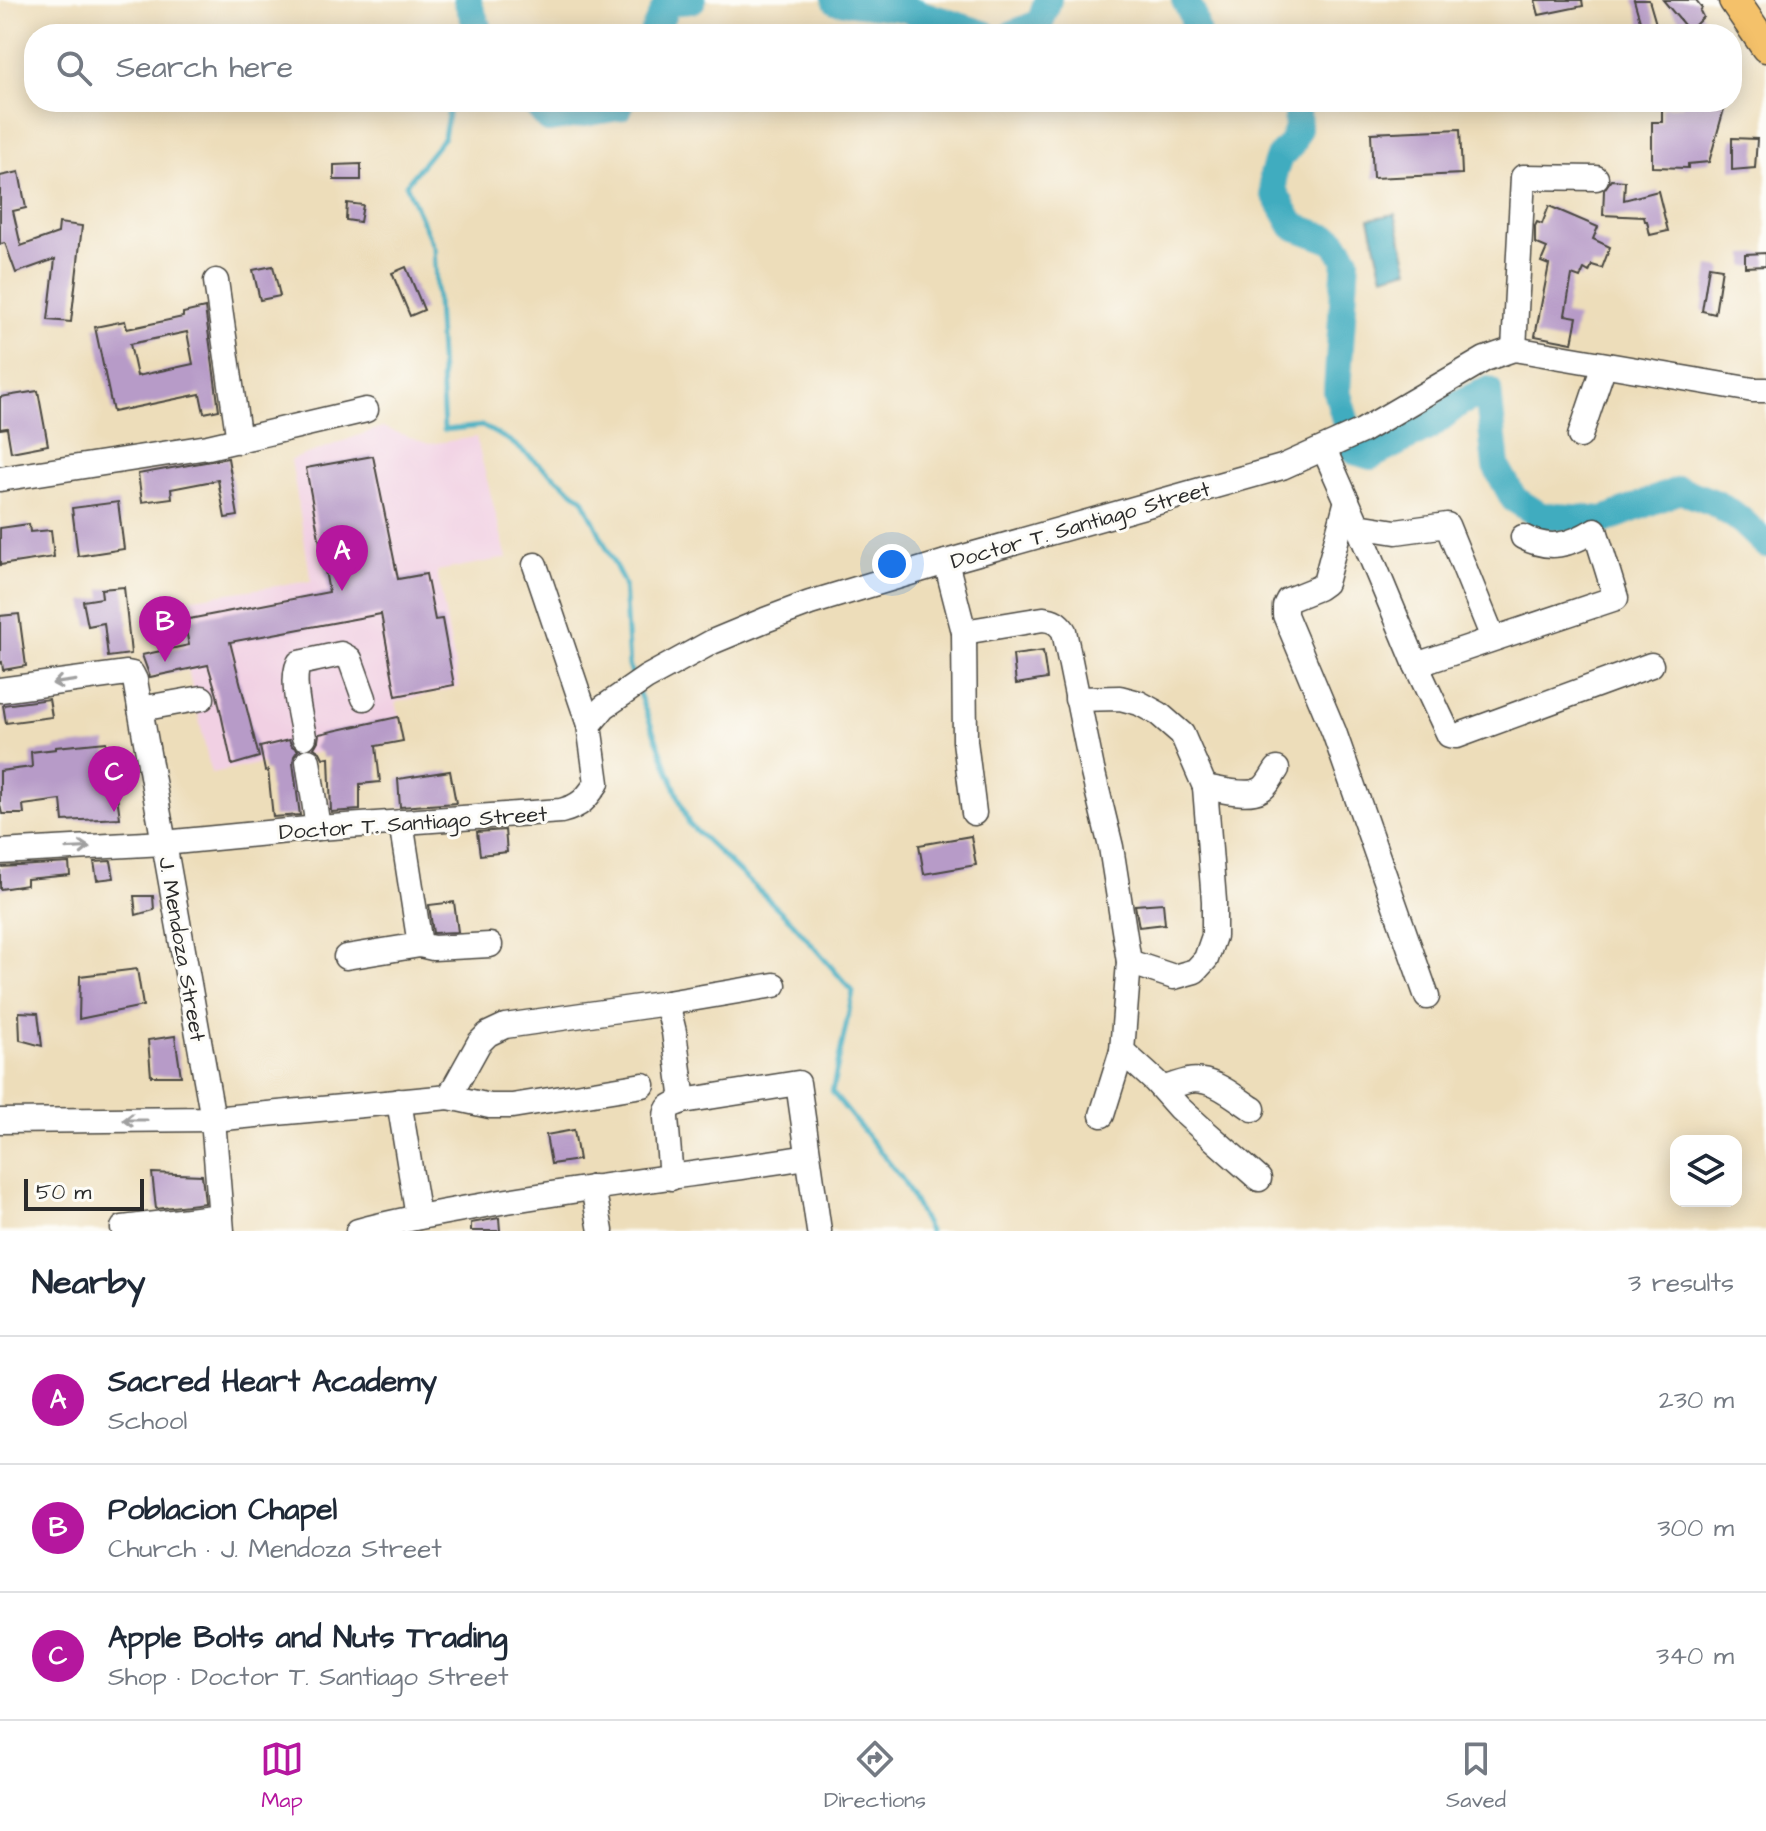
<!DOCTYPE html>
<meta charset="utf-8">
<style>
body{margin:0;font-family:"Architects Daughter",sans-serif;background:#f2f2f3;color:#1f2937}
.controls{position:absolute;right:24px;bottom:24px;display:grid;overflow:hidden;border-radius:16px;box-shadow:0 4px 20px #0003}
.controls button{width:72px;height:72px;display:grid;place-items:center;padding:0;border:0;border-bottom:2px solid #e0e1e3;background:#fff;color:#1f2937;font:40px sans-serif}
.scale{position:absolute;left:24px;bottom:20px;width:120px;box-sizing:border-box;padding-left:8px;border:4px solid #2b2b2b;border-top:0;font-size:22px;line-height:28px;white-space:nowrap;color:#2b2b2b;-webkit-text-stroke:6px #fdfcf7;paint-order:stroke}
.you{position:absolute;left:892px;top:564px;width:28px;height:28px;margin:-20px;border:6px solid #fff;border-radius:50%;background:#1a73e8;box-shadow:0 0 0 12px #1a73e833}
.badge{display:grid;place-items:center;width:52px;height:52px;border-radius:50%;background:#b5179e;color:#fff;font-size:26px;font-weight:700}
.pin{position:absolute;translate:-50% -66px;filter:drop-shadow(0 2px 4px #0008)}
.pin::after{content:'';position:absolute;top:42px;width:28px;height:24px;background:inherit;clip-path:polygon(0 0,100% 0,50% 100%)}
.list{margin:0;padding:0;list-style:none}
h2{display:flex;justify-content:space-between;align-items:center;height:104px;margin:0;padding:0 32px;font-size:34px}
h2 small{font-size:26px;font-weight:400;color:#747a83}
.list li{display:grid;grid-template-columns:52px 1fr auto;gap:24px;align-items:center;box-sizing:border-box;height:128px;padding:0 32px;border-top:2px solid #e0e1e3}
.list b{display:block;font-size:30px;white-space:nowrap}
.list p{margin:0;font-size:26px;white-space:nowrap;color:#747a83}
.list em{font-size:26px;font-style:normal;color:#747a83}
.icon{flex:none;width:44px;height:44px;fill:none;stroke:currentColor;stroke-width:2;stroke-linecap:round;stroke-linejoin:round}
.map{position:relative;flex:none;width:1766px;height:1231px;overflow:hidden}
.search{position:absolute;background:#fff;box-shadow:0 4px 20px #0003;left:24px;right:24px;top:24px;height:88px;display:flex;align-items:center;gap:20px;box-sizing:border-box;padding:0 28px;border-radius:32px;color:#747a83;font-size:30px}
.sheet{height:488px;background:#fff}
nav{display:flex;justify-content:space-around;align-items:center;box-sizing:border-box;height:112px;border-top:2px solid #e0e1e3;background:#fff;font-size:22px;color:#747a83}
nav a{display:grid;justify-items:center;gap:4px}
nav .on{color:#b5179e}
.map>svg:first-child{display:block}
.built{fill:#f1d0e3}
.water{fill:#40acbf;stroke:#366c75;stroke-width:2}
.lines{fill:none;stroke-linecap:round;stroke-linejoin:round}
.stream{stroke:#40acbf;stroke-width:5}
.river{stroke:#40acbf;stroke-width:28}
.building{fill:#b79bc8;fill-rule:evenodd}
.minor-casing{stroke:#484640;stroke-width:27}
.major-casing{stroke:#484640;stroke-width:33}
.minor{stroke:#fff;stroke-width:24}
.major{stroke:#f4c16b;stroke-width:30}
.oneway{stroke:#a0a0a0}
.labels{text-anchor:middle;stroke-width:6;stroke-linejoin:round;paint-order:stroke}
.street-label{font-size:22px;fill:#2b2b2b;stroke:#fdfcf7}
</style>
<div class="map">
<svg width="1766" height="1231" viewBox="0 0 1766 1231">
<rect width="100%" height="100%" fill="#fdfcf7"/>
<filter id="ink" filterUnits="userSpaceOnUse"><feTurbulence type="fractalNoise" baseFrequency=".0125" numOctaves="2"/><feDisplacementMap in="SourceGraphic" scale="16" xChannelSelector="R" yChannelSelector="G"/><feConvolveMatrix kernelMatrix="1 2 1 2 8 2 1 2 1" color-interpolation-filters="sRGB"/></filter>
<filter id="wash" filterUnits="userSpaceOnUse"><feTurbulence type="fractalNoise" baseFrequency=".006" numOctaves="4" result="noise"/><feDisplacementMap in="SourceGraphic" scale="32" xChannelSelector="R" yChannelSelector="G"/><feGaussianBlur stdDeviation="1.8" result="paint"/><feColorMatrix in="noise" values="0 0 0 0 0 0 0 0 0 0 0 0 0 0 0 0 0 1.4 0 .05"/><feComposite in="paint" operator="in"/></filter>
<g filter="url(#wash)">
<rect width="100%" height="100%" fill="#edddba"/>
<polygon class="built" points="382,427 429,444 476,437 507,558 437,571 459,687 396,702 404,736 211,773 173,601 311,581 291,460"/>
<polygon class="water" points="1395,214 1409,269 1383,276 1369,219"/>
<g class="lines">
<g class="stream">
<polyline points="456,102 449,109 444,137 406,184 434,248 444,430 482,426 510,441 583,499 624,584 629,666 633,677"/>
<polyline points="638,691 689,824 793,923 853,992 832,1092 903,1180 929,1231"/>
</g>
<g class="river">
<polyline points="467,0 480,34"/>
<polyline points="836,0 903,8 984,34"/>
<polyline points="1185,0 1192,13 1197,34"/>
<polyline points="653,34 668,2 692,0"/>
<polyline points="1013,34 1040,23 1048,0"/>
<polyline points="534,102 549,119 619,107 621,102"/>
<polyline points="1293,102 1297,111 1298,128 1291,145 1279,157 1273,175 1274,192 1293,226 1334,241 1346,259 1337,391 1354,451 1371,456 1430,426 1459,403 1488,390 1496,466 1514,499 1541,516 1604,520 1680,490 1715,503 1741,520 1766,544"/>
</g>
</g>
<g id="blocks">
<g class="building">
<polygon points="1535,0 1582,0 1583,6 1539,15"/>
<polygon points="1634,0 1649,0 1659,34 1644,34"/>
<polygon points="1663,0 1696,0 1702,8 1700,11 1703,17 1689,31"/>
<polygon points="1682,102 1726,102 1709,162 1688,164 1688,168 1652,167 1652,122 1662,122 1662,107 1683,106"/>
<polygon points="1460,129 1462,174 1373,178 1371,133"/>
<polygon points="1732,138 1757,139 1755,168 1732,170"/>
<polygon points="361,164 361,180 334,180 334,165"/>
<polygon points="19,172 26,208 13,211 21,246 58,233 59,223 82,226 71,322 48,320 55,259 16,273 5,243 0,244 0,176"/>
<polygon points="1611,180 1625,181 1624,200 1658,191 1668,231 1650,235 1647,221 1645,221 1644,217 1603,215 1604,190"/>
<polygon points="347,203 363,205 360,222 346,220"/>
<polygon points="1549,206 1598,227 1593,239 1610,247 1602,268 1592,265 1589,272 1584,269 1580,278 1572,275 1565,315 1577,317 1572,343 1535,336 1549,265 1541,262 1547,248 1535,243 1535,226 1537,222 1542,224"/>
<polygon points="1766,253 1766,266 1745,267 1745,254"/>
<polygon points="273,266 280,296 260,300 253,270"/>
<polygon points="1709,266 1722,268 1715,314 1702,311"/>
<polygon points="406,267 424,310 410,316 392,273"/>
<path d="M205 308 219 410 204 413 200 394 113 412 95 327 125 321 127 329 183 317V313ZM187 332 193 364 137 376 130 344Z"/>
<polygon points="38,391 48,445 11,452 7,428 0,429 0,397"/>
<polygon points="373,456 398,579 426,574 435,620 442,619 454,685 396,696 381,614 230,642 259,757 232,765 217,695 208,665 150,677 142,655 189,645 184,620 329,592 306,468"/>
<polygon points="228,458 238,516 225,518 218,480 171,489 172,498 142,502 138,474"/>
<polygon points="118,502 124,549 78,556 72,508"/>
<polygon points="29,524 30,532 51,530 54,557 0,565 0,528"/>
<polygon points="124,587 131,654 108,657 104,623 88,626 83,601 102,598 101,589"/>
<polygon points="19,614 26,666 3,670 2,662 0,663 0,616"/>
<polygon points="1043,651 1047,679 1016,684 1013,655"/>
<polygon points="49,699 52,717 6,723 3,705"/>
<polygon points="398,717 403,741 376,746 380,782 360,784 360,810 331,812 329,757 323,758 320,752 314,748 318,741 319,734"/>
<polygon points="289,740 292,746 298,750 294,756 293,763 300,815 273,817 268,770 265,771 260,747"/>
<polygon points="106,742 111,797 117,796 120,818 63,821 61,800 23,805 24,814 2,814 0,805 0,771 32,767 31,752 56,749 56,747"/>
<polygon points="450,771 456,803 400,807 398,779"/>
<polygon points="505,830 507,852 480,855 477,832"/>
<polygon points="971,836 976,865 924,874 919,845"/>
<polygon points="111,861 114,878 97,880 94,862"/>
<polygon points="69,863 70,875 27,879 27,885 0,889 0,867"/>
<polygon points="134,896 153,896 154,910 136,915"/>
<polygon points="454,902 458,932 433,933 429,905"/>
<polygon points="1163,903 1165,924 1139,927 1135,905"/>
<polygon points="137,969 143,1006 79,1019 80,976"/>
<polygon points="19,1012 38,1013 42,1046 20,1040"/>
<polygon points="175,1036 181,1076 151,1076 148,1040"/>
<polygon points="574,1130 579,1160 551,1164 546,1135"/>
<polygon points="152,1173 202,1175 205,1203 156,1209"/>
<polygon points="499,1218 500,1231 471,1231 471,1223"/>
</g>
</g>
</g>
<g filter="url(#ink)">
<use href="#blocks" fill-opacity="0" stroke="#484640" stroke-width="2"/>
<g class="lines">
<g class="minor-casing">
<g id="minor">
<polyline points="216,281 239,441"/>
<polyline points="1514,349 1523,177 1596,178"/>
<polyline points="1580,436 1604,365"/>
<polyline points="1324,449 1358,526 1416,665 1449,735 1457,736 1651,665"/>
<polyline points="0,479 208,447 366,410"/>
<polyline points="1347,500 1325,583 1318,588 1288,600 1285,606 1285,615 1334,732 1427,997"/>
<polyline points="1358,526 1396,532 1447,525 1493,638"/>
<path d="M946 562 964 632 1043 619C1054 620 1058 623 1064 631L1092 769 1111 847 1129 962 1122 1051 1155 1081 1179 1108 1200 1127 1259 1179"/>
<polyline points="535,565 589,725"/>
<polyline points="964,632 965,741 974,813"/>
<path d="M1416 665 1616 598 1595 530C1570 545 1549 551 1523 537"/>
<polyline points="0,690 127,673 132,674 135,680 213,1119 222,1231"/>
<polyline points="1077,699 1120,698 1139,703 1159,714 1182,734 1205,787 1214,901 1214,936 1206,959 1195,971 1174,977 1129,962"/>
<polyline points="140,709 202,698"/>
<path d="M304 737C301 718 290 680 299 663L341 654 350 659 364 698"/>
<polyline points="308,761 318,828"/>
<path d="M1205 787C1218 789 1247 797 1260 790 1267 787 1272 776 1277 769"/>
<path d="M0 852 164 843 318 828 561 811C581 806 586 799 597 783L589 725 604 707 646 678 712 642 765 620 810 603 946 562 1282 467 1362 431 1485 359 1514 349 1753 390H1766"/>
<polyline points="420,945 433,948 490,945"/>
<polyline points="346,957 420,945 401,822"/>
<polyline points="667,1003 774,985"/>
<path d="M1163 1089C1171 1086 1180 1083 1188 1081 1212 1076 1234 1097 1253 1109"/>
<polyline points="449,1097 490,1106 512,1106 643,1085"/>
<polyline points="399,1101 418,1217"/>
<polyline points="1102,1115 1122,1051"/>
<polyline points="0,1121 213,1119 449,1097 479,1043 488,1034 505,1026 667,1003 674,1032 683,1101"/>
<path d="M671 1178 666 1118C666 1106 672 1105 683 1101L798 1083 819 1231"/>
<polyline points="593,1187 601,1231"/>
<polyline points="123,1228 221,1216"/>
<path d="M358 1231C405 1218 453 1211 501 1202 603 1185 705 1173 808 1157"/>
</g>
</g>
<g class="major-casing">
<polyline id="major" points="1734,0 1766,47"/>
</g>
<use href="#minor" class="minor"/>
<use href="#major" class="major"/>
</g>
<defs><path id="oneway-shaft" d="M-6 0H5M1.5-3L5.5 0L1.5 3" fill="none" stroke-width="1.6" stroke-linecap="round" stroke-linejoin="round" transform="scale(2)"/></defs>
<g class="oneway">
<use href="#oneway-shaft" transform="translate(64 682) rotate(172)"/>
<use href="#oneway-shaft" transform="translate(78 848) rotate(-3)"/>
<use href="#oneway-shaft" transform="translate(135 1120) rotate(180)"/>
</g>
</g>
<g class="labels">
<g class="street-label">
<text transform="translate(1080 524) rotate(-16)" y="8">Doctor T. Santiago Street</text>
<text transform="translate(413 822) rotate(-4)" y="8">Doctor T. Santiago Street</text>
<text transform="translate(183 949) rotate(80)" y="8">J. Mendoza Street</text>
</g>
</g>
</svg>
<div class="controls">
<button><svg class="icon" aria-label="layers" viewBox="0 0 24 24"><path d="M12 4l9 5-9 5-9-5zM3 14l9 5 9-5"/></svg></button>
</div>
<div class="scale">50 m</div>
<div class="you"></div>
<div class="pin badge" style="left:342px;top:591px">A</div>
<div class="pin badge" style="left:165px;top:662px">B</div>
<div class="pin badge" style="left:114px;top:812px">C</div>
<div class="search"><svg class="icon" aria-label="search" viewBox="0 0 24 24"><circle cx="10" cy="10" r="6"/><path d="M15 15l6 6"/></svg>Search here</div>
</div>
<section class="sheet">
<h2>Nearby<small>3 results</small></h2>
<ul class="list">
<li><span class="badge">A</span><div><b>Sacred Heart Academy</b><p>School</p></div><em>230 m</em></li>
<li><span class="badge">B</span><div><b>Poblacion Chapel</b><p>Church · J. Mendoza Street</p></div><em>300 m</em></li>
<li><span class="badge">C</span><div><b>Apple Bolts and Nuts Trading</b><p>Shop · Doctor T. Santiago Street</p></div><em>340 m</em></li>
</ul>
</section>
<nav>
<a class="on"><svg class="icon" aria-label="map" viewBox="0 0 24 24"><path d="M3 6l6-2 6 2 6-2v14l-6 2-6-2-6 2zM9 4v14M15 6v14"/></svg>Map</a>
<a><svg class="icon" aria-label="directions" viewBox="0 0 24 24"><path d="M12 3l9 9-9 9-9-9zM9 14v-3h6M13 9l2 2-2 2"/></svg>Directions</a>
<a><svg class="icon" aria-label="saved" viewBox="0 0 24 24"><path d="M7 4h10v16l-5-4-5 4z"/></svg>Saved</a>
</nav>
